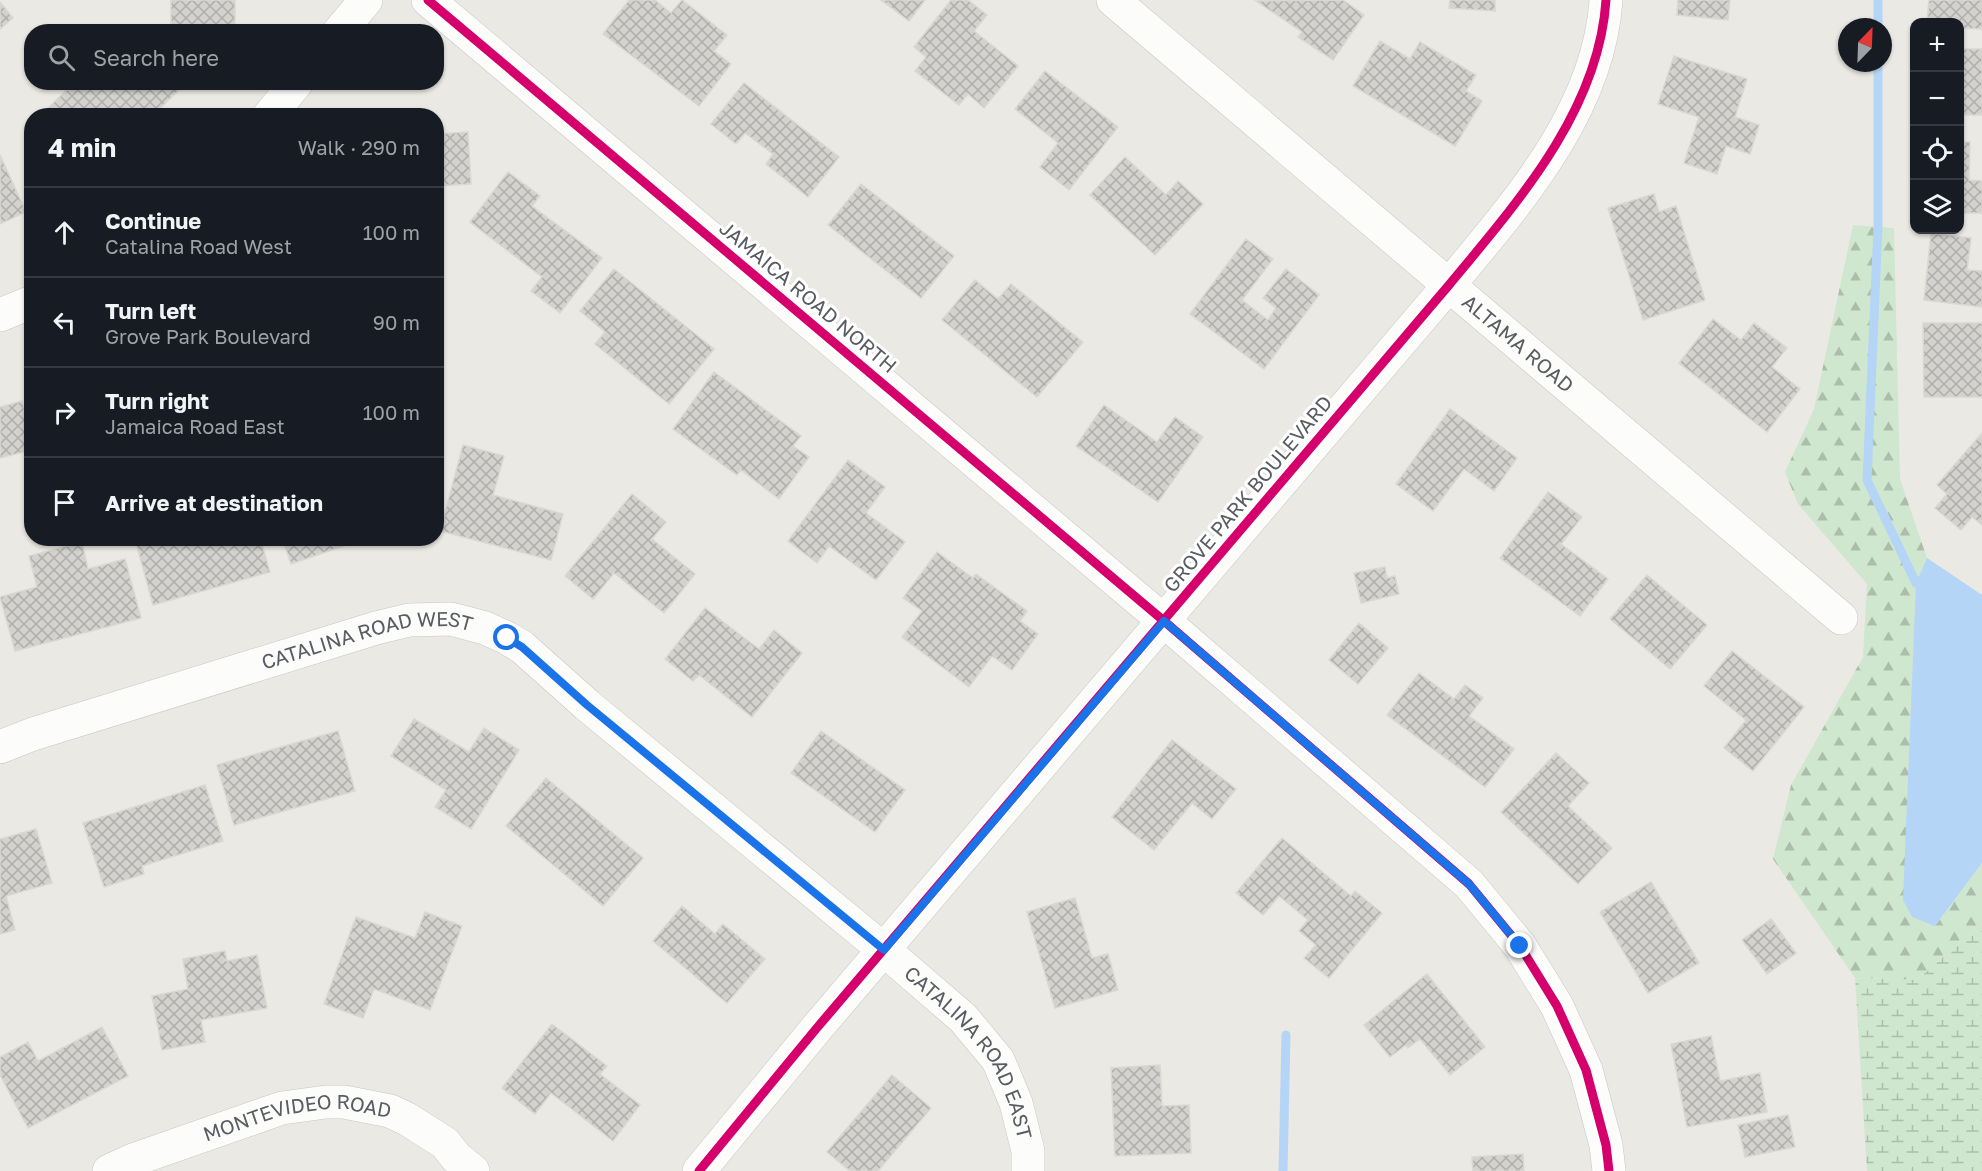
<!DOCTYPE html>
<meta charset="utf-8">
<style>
body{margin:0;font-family:"Golos Text",sans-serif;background:#20242c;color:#f1f3f6}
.controls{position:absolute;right:18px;top:18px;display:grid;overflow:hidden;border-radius:12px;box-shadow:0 2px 4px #0004}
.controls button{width:54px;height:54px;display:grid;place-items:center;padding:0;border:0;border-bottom:2px solid #363941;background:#171b24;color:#f1f3f6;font:30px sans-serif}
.compass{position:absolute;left:1838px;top:18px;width:54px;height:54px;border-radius:50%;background:#171b24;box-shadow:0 2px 4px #0004;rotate:23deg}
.stop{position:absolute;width:18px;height:18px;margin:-14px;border:4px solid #1a73e8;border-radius:50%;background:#fff}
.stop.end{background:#1a73e8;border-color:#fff;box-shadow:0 2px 6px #0008}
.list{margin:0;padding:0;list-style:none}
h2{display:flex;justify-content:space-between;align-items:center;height:78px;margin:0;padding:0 24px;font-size:26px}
h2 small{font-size:20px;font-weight:400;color:#9ea1a6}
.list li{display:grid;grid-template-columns:39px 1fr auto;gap:18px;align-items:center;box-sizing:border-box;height:90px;padding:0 24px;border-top:2px solid #363941}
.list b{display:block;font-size:22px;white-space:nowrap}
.list p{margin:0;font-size:20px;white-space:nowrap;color:#9ea1a6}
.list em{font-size:20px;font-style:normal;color:#9ea1a6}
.icon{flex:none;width:33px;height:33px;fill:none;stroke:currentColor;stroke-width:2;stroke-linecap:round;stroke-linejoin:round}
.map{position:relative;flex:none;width:1982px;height:1171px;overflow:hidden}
.search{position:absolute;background:#171b24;box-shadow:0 2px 4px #0004;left:24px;top:24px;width:420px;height:66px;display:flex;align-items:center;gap:15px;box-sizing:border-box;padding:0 21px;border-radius:24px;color:#9ea1a6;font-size:22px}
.panel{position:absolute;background:#171b24;box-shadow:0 2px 4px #0004;left:24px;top:108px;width:420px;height:438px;border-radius:24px}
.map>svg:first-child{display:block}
.forest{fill:url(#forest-firs)}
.wetland{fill:url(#wetland-marsh)}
.water{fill:#b5d5f7}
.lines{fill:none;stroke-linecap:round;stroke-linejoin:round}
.stream{stroke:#b5d5f7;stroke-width:9}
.building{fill:url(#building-cross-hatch);stroke:#dad8d2;stroke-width:1.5}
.minor-casing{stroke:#c6c7c5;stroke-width:34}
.minor{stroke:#fcfcfb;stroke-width:33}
.cycleway-casing{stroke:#fff;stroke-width:13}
.cycleway{stroke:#d6006c;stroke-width:9}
.route{stroke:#1a73e8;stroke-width:8}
.labels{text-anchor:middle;stroke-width:6;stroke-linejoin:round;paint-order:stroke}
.street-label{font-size:20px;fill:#595c62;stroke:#fff}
</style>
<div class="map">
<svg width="1982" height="1171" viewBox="0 0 1982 1171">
<defs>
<pattern id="forest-firs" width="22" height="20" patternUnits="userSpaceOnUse" patternTransform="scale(1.5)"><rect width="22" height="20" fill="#d0e7cf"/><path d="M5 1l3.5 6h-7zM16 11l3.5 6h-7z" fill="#acbeab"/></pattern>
<pattern id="wetland-marsh" width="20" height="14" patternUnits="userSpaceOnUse" patternTransform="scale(1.5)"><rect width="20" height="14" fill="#d0e7cf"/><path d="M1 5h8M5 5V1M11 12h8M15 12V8" fill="none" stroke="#acbeab"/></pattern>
<pattern id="building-cross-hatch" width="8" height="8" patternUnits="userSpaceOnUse" patternTransform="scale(1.5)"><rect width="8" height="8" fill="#d3d2ce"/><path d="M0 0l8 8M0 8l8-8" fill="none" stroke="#aeaeab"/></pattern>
</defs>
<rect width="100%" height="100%" fill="#eae9e3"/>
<polygon class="forest" points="1853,225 1894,228 1900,479 1927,558 1916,583 1935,926 1982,863 1982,923 1917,980 1855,978 1773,859 1791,785 1863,657 1867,584 1798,504 1785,472 1814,409"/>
<polygon class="wetland" points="1982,923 1982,1171 1867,1171 1855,978 1917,980"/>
<polygon class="water" points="1927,558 1982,595 1982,863 1935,926 1912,917 1903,900 1916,583"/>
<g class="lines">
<g class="stream">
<polyline points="1878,0 1878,27"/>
<polyline points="1878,63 1878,227 1867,480 1916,583"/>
<polyline points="1283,1171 1286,1035"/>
</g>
</g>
<g class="building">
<rect x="171" y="0" width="64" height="32"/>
<polygon points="629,0 655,0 671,13 682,0 727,35 714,51 731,64 699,106 603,34"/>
<polygon points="881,0 925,0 909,21"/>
<polygon points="951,0 968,0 987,15 974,31 1018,66 984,108 968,94 959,105 915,71 926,57 914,47"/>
<polygon points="1343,0 1364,15 1333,60 1298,37 1302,32 1256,1"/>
<polygon points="1450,0 1495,0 1495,11 1449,8"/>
<polygon points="1678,0 1730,0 1728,20 1677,15"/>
<polygon points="1929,0 1982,0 1982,29 1960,28 1960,22 1927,22"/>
<polygon points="0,2 13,18 0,29"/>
<polygon points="1380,41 1410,59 1420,42 1476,75 1466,91 1482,101 1455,146 1353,86"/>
<rect x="1960" y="49" width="22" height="66"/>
<polygon points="1674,56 1747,79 1735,117 1759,125 1750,154 1726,146 1717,174 1684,163 1699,117 1658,104"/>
<polygon points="1045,71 1118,127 1069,190 1040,167 1058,143 1015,109"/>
<polygon points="75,82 174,82 180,89 152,116 53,116 47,109"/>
<polygon points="744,83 839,157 808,197 766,164 773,154 745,133 736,144 711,124"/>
<polygon points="468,132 471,184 436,186 436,134"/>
<polygon points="1960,142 1970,142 1969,180 1982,181 1982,213 1960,213"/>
<polygon points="0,155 26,212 0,224"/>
<polygon points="1125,157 1166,195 1178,181 1203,204 1155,255 1090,195"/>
<polygon points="508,172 540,196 532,206 602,258 560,313 531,291 542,277 470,222"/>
<polygon points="861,184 954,256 921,298 828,225"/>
<polygon points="1654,194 1659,212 1676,206 1705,300 1643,320 1608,208"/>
<polygon points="1931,233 1971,238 1967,270 1982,271 1982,307 1924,300"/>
<polygon points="1246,239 1273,259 1242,300 1268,320 1276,308 1263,298 1286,269 1319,295 1264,369 1190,314"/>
<polygon points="614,269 714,349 669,404 595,344 605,332 580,311"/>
<polygon points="975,280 998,299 1011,284 1083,342 1037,397 942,320"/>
<polygon points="1713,319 1741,340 1754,323 1787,348 1772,367 1800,389 1767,432 1679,363"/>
<polygon points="1923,323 1982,323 1982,397 1924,397"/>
<polygon points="714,372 801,436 793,446 809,457 779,499 741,470 737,475 673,429"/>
<polygon points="22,401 32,436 32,450 0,458 0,407"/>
<polygon points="1104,405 1157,442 1175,417 1203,437 1158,502 1076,446"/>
<polygon points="1450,409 1517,458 1494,491 1464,469 1433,511 1396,484"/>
<polygon points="1982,433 1982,525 1972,517 1961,530 1935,508 1947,494 1937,485"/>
<polygon points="463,445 504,456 493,495 563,514 551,560 440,531"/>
<polygon points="848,460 885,487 866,513 905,542 876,580 829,546 817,563 788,541"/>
<polygon points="1548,492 1582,517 1561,544 1608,579 1580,616 1500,558"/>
<polygon points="632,494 666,522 652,539 695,574 664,613 614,573 593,599 565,576"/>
<polygon points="152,538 260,538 270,572 153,605 136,543"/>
<polygon points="282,538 367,538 291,564"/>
<polygon points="82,542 88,569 125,559 141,618 15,651 0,597 37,587 29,556"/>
<polygon points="937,552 973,578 976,574 1027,611 1020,621 1038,634 1012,670 992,656 969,687 902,637 922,611 903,598"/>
<polygon points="1385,567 1387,578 1395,576 1399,594 1361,603 1354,573"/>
<polygon points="1647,575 1707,625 1670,669 1610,619"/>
<polygon points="705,608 759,649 774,630 802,653 752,717 699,675 693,681 665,659"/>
<polygon points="1359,623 1388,648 1358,684 1329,660"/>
<polygon points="1732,651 1804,707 1753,771 1724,748 1746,720 1704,686"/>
<polygon points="1419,673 1454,699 1465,685 1483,698 1469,716 1514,749 1485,787 1387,715"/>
<polygon points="414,719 469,752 484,728 519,750 471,829 435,807 446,790 391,756"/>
<polygon points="338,731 355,791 234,825 217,765"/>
<polygon points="821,731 905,790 875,832 791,773"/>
<polygon points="1172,740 1236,789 1212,819 1192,803 1154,850 1112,817"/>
<polygon points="1556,753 1589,783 1568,806 1612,848 1578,884 1501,812"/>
<polygon points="546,778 643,858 603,906 506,826"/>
<polygon points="205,785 223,841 142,866 144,874 104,887 83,823"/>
<polygon points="36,829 52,883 6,896 15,930 0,934 0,839"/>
<polygon points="1282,838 1351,896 1355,891 1382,913 1329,978 1304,958 1316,945 1299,931 1308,920 1279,896 1263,915 1236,893"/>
<polygon points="1651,882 1699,963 1648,993 1600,912"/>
<polygon points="1075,898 1092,958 1108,954 1118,990 1055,1008 1027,912"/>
<polygon points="682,906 715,934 723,924 765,959 727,1003 653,941"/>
<polygon points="425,912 462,926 430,1010 374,989 363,1018 324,1004 356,917 415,938"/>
<polygon points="1771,919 1796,953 1767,974 1742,940"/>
<polygon points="225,951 227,961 257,955 267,1008 201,1020 205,1042 162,1050 152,996 188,989 183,959"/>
<polygon points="1427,974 1485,1047 1450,1075 1420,1039 1408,1048 1406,1045 1390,1057 1364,1025"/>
<polygon points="552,1024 607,1066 600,1074 640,1105 613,1141 551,1093 535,1114 502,1088"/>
<polygon points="102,1027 128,1076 28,1128 0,1075 0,1057 28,1042 38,1061"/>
<polygon points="1711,1036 1720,1081 1760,1073 1767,1112 1687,1127 1671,1044"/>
<polygon points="1160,1065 1162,1106 1189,1105 1191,1153 1115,1156 1111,1068"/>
<polygon points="892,1075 931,1108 878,1171 850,1171 827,1152"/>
<polygon points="1788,1115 1795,1147 1745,1157 1738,1125"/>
<polygon points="1523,1154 1524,1171 1473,1171 1472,1157"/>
</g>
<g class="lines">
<g class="minor-casing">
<g id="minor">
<polyline points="428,0 1164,621 1469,884 1520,946 1557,1006 1586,1070 1606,1145 1609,1171"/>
<path id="s1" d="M1113 0 1841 618"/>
<polyline points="339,32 366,0"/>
<polyline points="269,116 297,82"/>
<polyline points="0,315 32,302"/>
<path id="s2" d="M0 747 33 734 376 628 409 620 451 619 485 628 507 638 522 647 587 705 884 950 963 1018 998 1060 1016 1103 1028 1151V1171"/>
<path id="s3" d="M109 1171 133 1160 282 1108 326 1102H344L390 1111 407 1119 445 1143 456 1157 473 1171"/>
<path d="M699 1171 816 1029 1449 285C1517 203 1599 111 1606 0"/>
</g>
</g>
<use href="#minor" class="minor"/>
<g class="cycleway-casing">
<g id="cycleway">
<polyline points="428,0 1164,621 1469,884 1520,946 1557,1006 1586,1070 1606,1145 1609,1171"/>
<path d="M699 1171 816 1029 1449 285C1517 203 1599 111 1606 0"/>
</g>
</g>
<use href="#cycleway" class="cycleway"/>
</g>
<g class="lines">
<polyline class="route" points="507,638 522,647 587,705 884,950 1164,621 1469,884 1520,946"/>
</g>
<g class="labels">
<g class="street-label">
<text transform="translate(808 297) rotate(40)" y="7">JAMAICA ROAD NORTH</text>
<text dy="7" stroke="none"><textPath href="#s1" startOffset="531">ALTAMA ROAD</textPath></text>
<text transform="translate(1248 494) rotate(-50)" y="7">GROVE PARK BOULEVARD</text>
<text dy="7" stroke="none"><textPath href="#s2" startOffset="384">CATALINA ROAD WEST</textPath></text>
<text dy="7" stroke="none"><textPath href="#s2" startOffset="1156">CATALINA ROAD EAST</textPath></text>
<text dy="7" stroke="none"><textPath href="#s3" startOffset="198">MONTEVIDEO ROAD</textPath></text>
</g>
</g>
</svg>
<div class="controls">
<button>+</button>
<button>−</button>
<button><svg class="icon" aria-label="locate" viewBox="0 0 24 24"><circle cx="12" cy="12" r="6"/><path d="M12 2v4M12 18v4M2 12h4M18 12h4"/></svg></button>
<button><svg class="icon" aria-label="layers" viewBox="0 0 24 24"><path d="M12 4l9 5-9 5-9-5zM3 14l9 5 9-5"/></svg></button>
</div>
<svg class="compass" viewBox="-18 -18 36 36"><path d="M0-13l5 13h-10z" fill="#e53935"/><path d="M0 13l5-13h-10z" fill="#9ea1a6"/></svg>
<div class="stop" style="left:507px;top:638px"></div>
<div class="stop end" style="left:1520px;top:946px"></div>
<div class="search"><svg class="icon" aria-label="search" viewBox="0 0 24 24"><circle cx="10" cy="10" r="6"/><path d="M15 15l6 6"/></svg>Search here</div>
<section class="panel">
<h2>4 min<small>Walk · 290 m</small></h2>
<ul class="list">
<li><svg class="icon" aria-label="ahead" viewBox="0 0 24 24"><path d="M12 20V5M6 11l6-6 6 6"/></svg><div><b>Continue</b><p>Catalina Road West</p></div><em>100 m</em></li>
<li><svg class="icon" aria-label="left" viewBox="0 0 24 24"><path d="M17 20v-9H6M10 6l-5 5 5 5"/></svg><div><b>Turn left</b><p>Grove Park Boulevard</p></div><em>90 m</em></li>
<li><svg class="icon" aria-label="right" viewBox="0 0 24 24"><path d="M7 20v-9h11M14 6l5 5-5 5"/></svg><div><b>Turn right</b><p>Jamaica Road East</p></div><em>100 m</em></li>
<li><svg class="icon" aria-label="arrive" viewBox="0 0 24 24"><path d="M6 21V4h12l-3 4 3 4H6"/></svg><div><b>Arrive at destination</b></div></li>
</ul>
</section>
</div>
